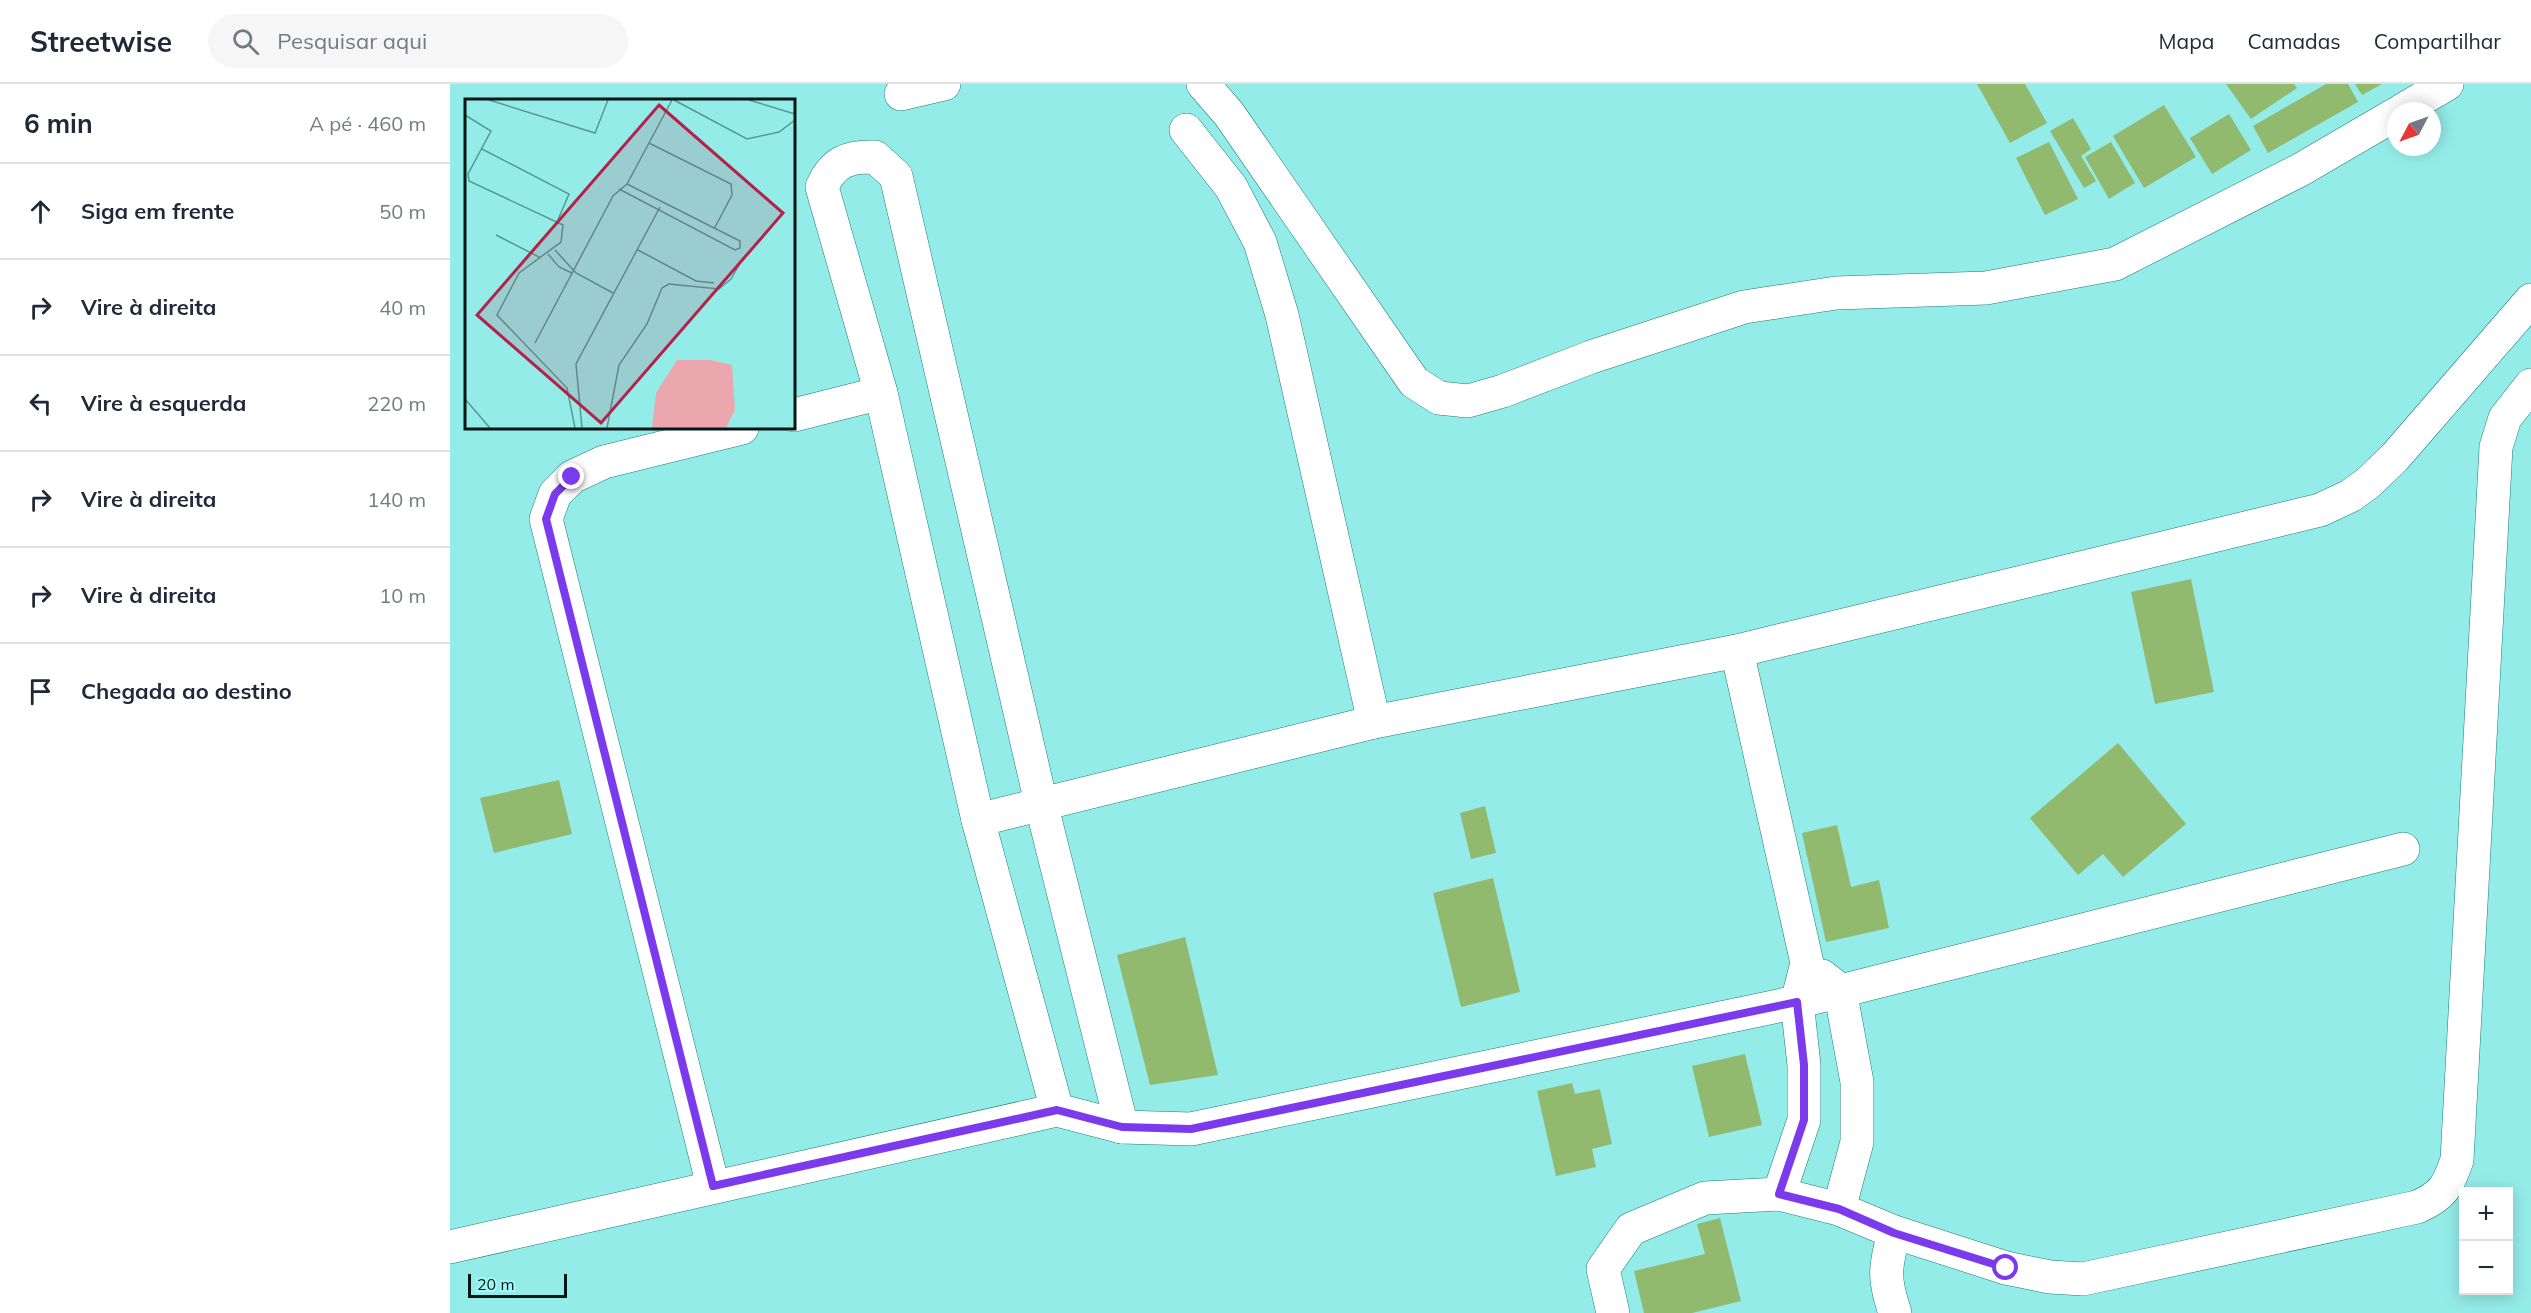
<!DOCTYPE html>
<html lang="pt">
<meta charset="utf-8">
<style>
body{margin:0;font-family:Mulish,sans-serif;background:#f6f6f7;color:#1f2937}
.controls{position:absolute;right:18px;bottom:18px;display:grid;overflow:hidden;border-radius:0px;box-shadow:0 3px 15px #0003}
.controls button{width:54px;height:54px;display:grid;place-items:center;padding:0;border:0;border-bottom:2px solid #e0e1e3;background:#fff;color:#1f2937;font:30px sans-serif}
.compass{position:absolute;left:1937px;top:18px;width:54px;height:54px;border-radius:50%;background:#fff;box-shadow:0 3px 15px #0003;rotate:229deg}
.scale{position:absolute;left:18px;bottom:15px;width:99px;box-sizing:border-box;padding-left:6px;border:3px solid #001716;border-top:0;font-size:16px;line-height:21px;white-space:nowrap;color:#001716;-webkit-text-stroke:4px #a1f9f5;paint-order:stroke}
.stop{position:absolute;width:18px;height:18px;margin:-14px;border:4px solid #7c3aed;border-radius:50%;background:#fff}
.stop.end{background:#7c3aed;border-color:#fff;box-shadow:0 2px 6px #0008}
.list{margin:0;padding:0;list-style:none}
h2{display:flex;justify-content:space-between;align-items:center;height:78px;margin:0;padding:0 24px;font-size:26px}
h2 small{font-size:20px;font-weight:400;color:#747a83}
.list li{display:grid;grid-template-columns:39px 1fr auto;gap:18px;align-items:center;box-sizing:border-box;height:96px;padding:0 24px;border-top:2px solid #e0e1e3}
.list b{display:block;font-size:22px;white-space:nowrap}
.list em{font-size:20px;font-style:normal;color:#747a83}
.icon{flex:none;width:33px;height:33px;fill:none;stroke:currentColor;stroke-width:2;stroke-linecap:round;stroke-linejoin:round}
.map{position:relative;flex:none;width:2081px;height:1229px;overflow:hidden}
header{display:flex;align-items:center;gap:36px;box-sizing:border-box;height:84px;padding:0 30px;background:#fff;border-bottom:2px solid #e0e1e3}
header strong{font-size:28px}
nav{display:flex;gap:33px;margin-inline-start:auto;font-size:21px}
.search{width:420px;height:54px;background:#f6f6f7;display:flex;align-items:center;gap:15px;box-sizing:border-box;padding:0 21px;border-radius:33px;color:#747a83;font-size:22px}
main{display:flex}
aside{flex:1;background:#fff}
.map>svg:first-child{display:block}
.building{fill:#91ba6f}
.lines{fill:none;stroke-linecap:round;stroke-linejoin:round}
.street-casing{stroke:#1b7d7a;stroke-width:34}
.street{stroke:#fff;stroke-width:33}
.route{stroke:#7c3aed;stroke-width:8}
.inset-road{fill:none;stroke:#599794;stroke-width:1.5}
.view{fill:#b42249;fill-opacity:0.15;stroke:#b42249;stroke-width:3}
.inset-edge{fill:none;stroke:#001716;stroke-width:3}
</style>
<header>
<strong>Streetwise</strong>
<div class="search"><svg class="icon" aria-label="search" viewBox="0 0 24 24"><circle cx="10" cy="10" r="6"/><path d="M15 15l6 6"/></svg>Pesquisar aqui</div>
<nav><a>Mapa</a><a>Camadas</a><a>Compartilhar</a></nav>
</header>
<main>
<aside>
<h2>6 min<small>A pé · 460 m</small></h2>
<ul class="list">
<li><svg class="icon" aria-label="ahead" viewBox="0 0 24 24"><path d="M12 20V5M6 11l6-6 6 6"/></svg><div><b>Siga em frente</b></div><em>50 m</em></li>
<li><svg class="icon" aria-label="right" viewBox="0 0 24 24"><path d="M7 20v-9h11M14 6l5 5-5 5"/></svg><div><b>Vire à direita</b></div><em>40 m</em></li>
<li><svg class="icon" aria-label="left" viewBox="0 0 24 24"><path d="M17 20v-9H6M10 6l-5 5 5 5"/></svg><div><b>Vire à esquerda</b></div><em>220 m</em></li>
<li><svg class="icon" aria-label="right" viewBox="0 0 24 24"><path d="M7 20v-9h11M14 6l5 5-5 5"/></svg><div><b>Vire à direita</b></div><em>140 m</em></li>
<li><svg class="icon" aria-label="right" viewBox="0 0 24 24"><path d="M7 20v-9h11M14 6l5 5-5 5"/></svg><div><b>Vire à direita</b></div><em>10 m</em></li>
<li><svg class="icon" aria-label="arrive" viewBox="0 0 24 24"><path d="M6 21V4h12l-3 4 3 4H6"/></svg><div><b>Chegada ao destino</b></div></li>
</ul>
</aside>
<div class="map">
<svg width="2081" height="1229" viewBox="0 0 2081 1229">
<rect width="100%" height="100%" fill="#94ece8"/>
<g class="building">
<polygon points="1527,0 1575,0 1597,39 1560,59"/>
<polygon points="1776,0 1844,0 1847,4 1801,35"/>
<polygon points="1876,0 1898,0 1908,18 1818,69 1803,42"/>
<polygon points="1905,0 1932,0 1912,11"/>
<polygon points="1714,21 1746,73 1694,104 1663,52"/>
<polygon points="1779,30 1801,66 1762,90 1740,54"/>
<polygon points="1623,34 1641,65 1631,72 1646,97 1634,104 1600,47"/>
<polygon points="1599,58 1628,115 1595,131 1566,74"/>
<polygon points="1661,58 1685,99 1659,115 1635,73"/>
<polygon points="1741,495 1764,608 1705,620 1681,508"/>
<polygon points="1668,659 1736,740 1673,793 1653,770 1628,791 1580,734"/>
<polygon points="109,696 122,750 44,769 30,714"/>
<polygon points="1035,722 1046,769 1021,775 1010,729"/>
<polygon points="1387,741 1401,803 1429,796 1439,844 1376,858 1352,749"/>
<polygon points="1043,794 1070,908 1011,923 983,809"/>
<polygon points="735,853 768,991 700,1001 667,871"/>
<polygon points="1295,970 1312,1041 1259,1053 1242,982"/>
<polygon points="1122,999 1125,1010 1150,1005 1162,1060 1142,1065 1146,1083 1106,1092 1087,1007"/>
<polygon points="1270,1134 1291,1217 1242,1229 1194,1229 1184,1187 1255,1170 1247,1140"/>
</g>
<g class="lines">
<g class="street-casing">
<g id="street">
<polyline points="753,0 779,30 964,298 989,314 1018,317 1053,307 1141,273 1294,223 1386,209 1536,204 1665,180 1850,86 1946,30"/>
<polyline points="451,10 494,0"/>
<polyline points="1951,27 1997,0"/>
<polyline points="736,46 781,103 810,158 832,231 924,638"/>
<polyline points="344,331 431,309"/>
<polyline points="1287,567 1357,879 1347,918 1354,981 1354,1036 1329,1110"/>
<polyline points="528,736 924,638 1287,567 1870,426 1900,412 1918,399 1945,373 2081,216"/>
<polyline points="1372,892 1390,906 1407,998 1407,1058 1389,1125"/>
<path d="M607 1026 528 736 431 309 372 103C383 78 398 72 425 73L446 92 591 719 672 1043"/>
<polyline points="263,1102 96,435 105,410 122,393 154,378 292,344"/>
<path d="M1444 1148C1435 1185 1433 1193 1445 1229"/>
<polyline points="0,1163 607,1026 672,1043 741,1045 1347,918 1953,765"/>
<path d="M1163 1229 1153 1185 1181 1145 1255 1114 1329 1110 1389 1125 1444 1148 1556 1184 1600 1193 1633 1195 1967 1123C1993 1112 1998 1102 2007 1076L2046 363 2055 334 2081 301"/>
</g>
</g>
<use href="#street" class="street"/>
</g>
<g class="lines">
<polyline class="route" points="122,393 105,410 96,435 263,1102 607,1026 672,1043 741,1045 1347,918 1354,981 1354,1036 1329,1110 1389,1125 1444,1149 1556,1184"/>
</g>
<g transform="translate(15 15)">
<rect width="330" height="330" fill="#94ece8"/>
<path d="M212 261H245L267 266 270 311 261 329H187L191 294Z" fill="#eca6ad"/>
<path class="inset-road" d="M24 1 130 34 143 1M209 1 282 40 314 33 330 21M284 1 330 15M0 16 26 32 3 75 4 82 98 126 96 143 54 174 32 216 102 289 110 329M184 44 266 85 267 96 249 130M17 50 104 95 92 123M154 90 270 151 275 149V142L162 85M31 136 76 159M90 151 111 174 148 194M173 151 231 182 249 184M83 155 94 168 107 174M70 244 148 97 162 85 207 1M0 300 25 329M117 329 111 265 195 108M142 329 154 266 182 225 197 189 204 185 254 190 266 180 278 159"/>
<path class="view" d="M194 6 318 114 136 324 12 216Z"/>
<rect width="330" height="330" class="inset-edge"/>
</g>
</svg>
<div class="controls">
<button>+</button>
<button>−</button>
</div>
<svg class="compass" viewBox="-18 -18 36 36"><path d="M0-13l5 13h-10z" fill="#e53935"/><path d="M0 13l5-13h-10z" fill="#747a83"/></svg>
<div class="scale">20 m</div>
<div class="stop" style="left:1556px;top:1184px"></div>
<div class="stop end" style="left:122px;top:393px"></div>
</div>
</main>
